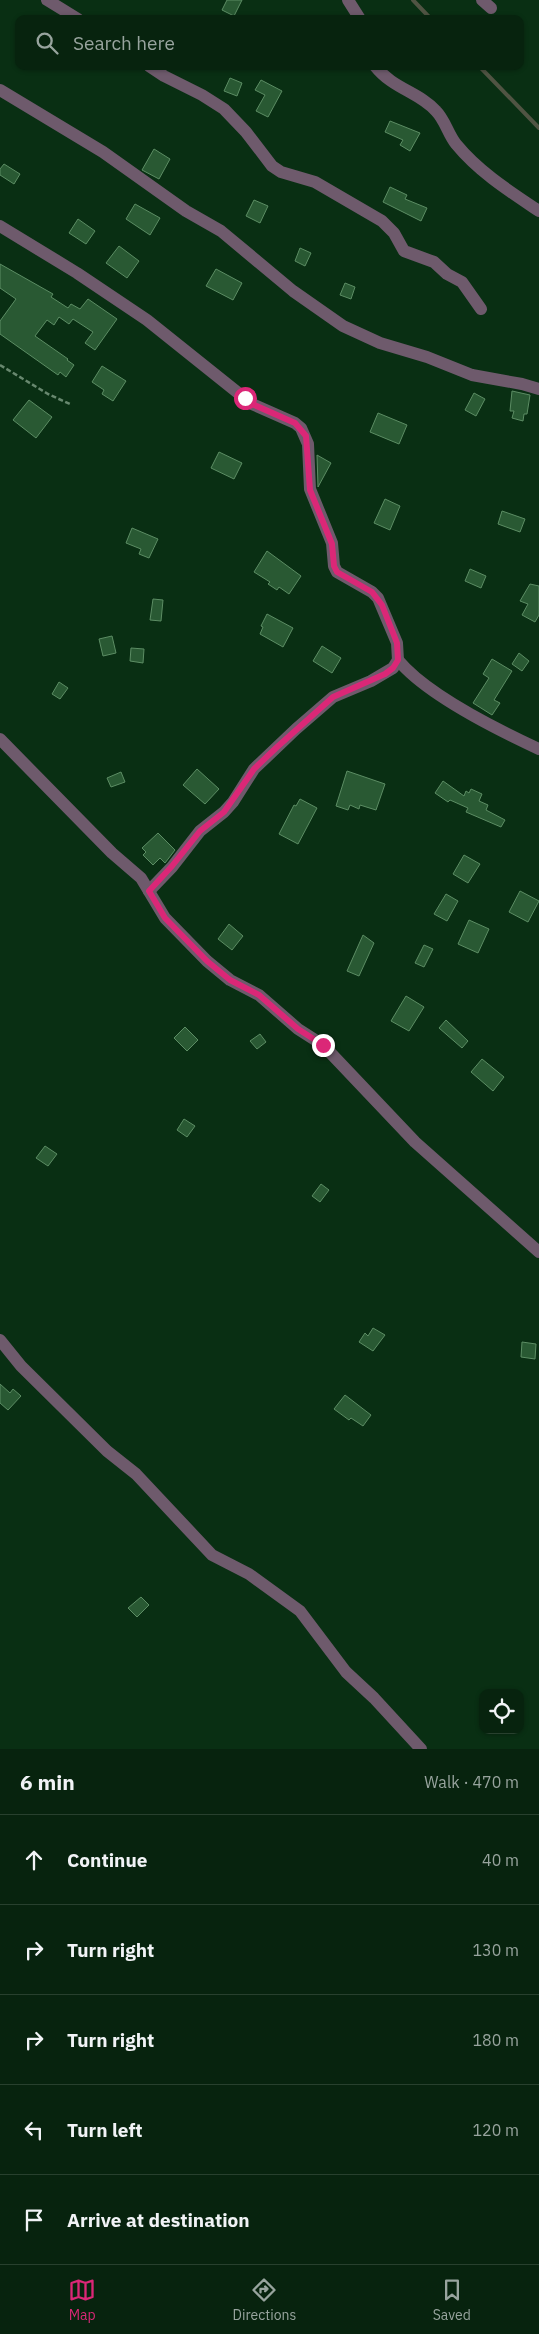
<!DOCTYPE html>
<meta charset="utf-8">
<style>
body{margin:0;font-family:"IBM Plex Sans",sans-serif;background:#102b17;color:#f1f3f6}
.controls{position:absolute;right:15px;bottom:15px;display:grid;overflow:hidden;border-radius:10px;box-shadow:0 1px 4px #0004}
.controls button{width:45px;height:45px;display:grid;place-items:center;padding:0;border:0;border-bottom:1px solid #28402e;background:#07230e;color:#f1f3f6;font:25px sans-serif}
.stop{position:absolute;width:15px;height:15px;margin:-11px;border:4px solid #db2777;border-radius:50%;background:#fff}
.stop.end{background:#db2777;border-color:#fff;box-shadow:0 1px 5px #0008}
.list{margin:0;padding:0;list-style:none}
h2{display:flex;justify-content:space-between;align-items:center;height:65px;margin:0;padding:0 20px;font-size:21px}
h2 small{font-size:16px;font-weight:400;color:#98a49e}
.list li{display:grid;grid-template-columns:32px 1fr auto;gap:15px;align-items:center;box-sizing:border-box;height:90px;padding:0 20px;border-top:1px solid #28402e}
.list b{display:block;font-size:19px;white-space:nowrap}
.list em{font-size:16px;font-style:normal;color:#98a49e}
.icon{flex:none;width:28px;height:28px;fill:none;stroke:currentColor;stroke-width:2;stroke-linecap:round;stroke-linejoin:round}
.map{position:relative;flex:none;width:539px;height:1749px;overflow:hidden}
.search{position:absolute;background:#07230e;box-shadow:0 1px 4px #0004;left:15px;right:15px;top:15px;height:55px;display:flex;align-items:center;gap:12px;box-sizing:border-box;padding:0 18px;border-radius:10px;color:#98a49e;font-size:19px}
.sheet{height:515px;background:#07230e}
nav{display:flex;justify-content:space-around;align-items:center;box-sizing:border-box;height:70px;border-top:1px solid #28402e;background:#07230e;font-size:14px;color:#98a49e}
nav a{display:grid;justify-items:center;gap:2px}
nav .on{color:#db2777}
.map>svg:first-child{display:block}
.lines{fill:none;stroke-linecap:round;stroke-linejoin:round}
.stream{stroke:#505443;stroke-width:4}
.building{fill:#295933;stroke:#5c8d64}
.path{stroke:#68886f;stroke-width:2.5;stroke-dasharray:5 2.5;stroke-linecap:butt}
.street{stroke:#6e5a6c;stroke-width:12}
.route{stroke:#db2777;stroke-width:6}
</style>
<div class="map">
<svg width="539" height="1749" viewBox="0 0 539 1749">
<rect width="100%" height="100%" fill="#092f13"/>
<g class="lines">
<g class="stream">
<polyline points="413,0 431,19"/>
<polyline points="479,66 539,128"/>
</g>
</g>
<g class="building">
<polygon points="227,0 242,0 234,16 222,10"/>
<polygon points="230,78 242,83 237,96 224,91"/>
<polygon points="261,80 282,91 268,117 256,111 265,95 255,90"/>
<polygon points="390,121 420,133 410,151 400,145 403,140 385,132"/>
<polygon points="154,149 170,159 159,179 142,170"/>
<polygon points="4,164 20,174 14,184 0,175 0,169"/>
<polygon points="390,187 407,195 405,199 427,208 421,221 383,202"/>
<polygon points="254,200 268,206 260,223 246,216"/>
<polygon points="135,204 160,218 150,235 126,219"/>
<polygon points="78,219 95,231 86,244 69,233"/>
<polygon points="119,246 139,261 127,278 106,263"/>
<polygon points="300,248 311,253 305,266 295,261"/>
<polygon points="0,264 53,294 51,297 68,308 71,304 80,309 88,299 117,319 95,350 85,343 93,332 73,319 69,324 59,317 54,325 47,320 35,336 68,359 67,360 74,365 66,377 60,372 58,375 0,334 0,321 16,299 0,288"/>
<polygon points="216,269 242,283 233,300 206,286"/>
<polygon points="345,283 355,287 351,299 340,295"/>
<polygon points="102,366 126,381 113,401 102,394 104,390 92,382"/>
<polygon points="512,391 530,395 527,414 524,414 523,421 512,418 514,411 510,411"/>
<polygon points="474,393 485,399 476,416 465,410"/>
<polygon points="29,400 52,417 36,438 13,420"/>
<polygon points="378,413 407,425 399,444 370,432"/>
<polygon points="219,452 242,463 234,479 211,468"/>
<polygon points="317,455 331,463 318,487"/>
<polygon points="385,499 400,506 390,530 374,523"/>
<polygon points="502,511 525,519 520,532 498,524"/>
<polygon points="132,528 158,539 149,558 139,554 141,549 126,543"/>
<polygon points="267,551 301,576 289,594 279,587 277,590 268,584 270,582 254,572"/>
<polygon points="470,569 486,576 481,588 465,581"/>
<polygon points="530,584 539,586 539,615 535,622 522,615 528,604 520,601"/>
<polygon points="153,599 163,600 161,621 150,620"/>
<polygon points="267,614 293,628 283,647 260,634 263,627 261,626"/>
<polygon points="112,636 116,653 103,656 99,639"/>
<polygon points="322,646 341,658 332,673 313,661"/>
<polygon points="131,648 144,649 143,663 130,661"/>
<polygon points="519,653 529,661 522,671 512,664"/>
<polygon points="492,659 512,671 494,700 500,703 492,715 473,703 489,678 483,674"/>
<polygon points="59,682 68,688 60,699 52,694"/>
<polygon points="197,769 219,789 205,804 183,785"/>
<polygon points="347,771 385,784 376,810 360,805 359,809 350,805 348,810 336,806"/>
<polygon points="121,772 125,782 111,787 107,778"/>
<polygon points="443,781 464,796 466,791 469,793 471,789 482,794 479,801 488,805 486,810 505,820 501,827 466,812 468,808 450,800 448,802 435,793"/>
<polygon points="300,799 317,808 298,844 279,834 294,805 296,806"/>
<polygon points="158,833 175,850 165,863 160,858 153,865 143,855 146,852 142,848"/>
<polygon points="464,855 480,864 468,883 453,874"/>
<polygon points="520,891 539,901 528,922 509,912"/>
<polygon points="446,894 458,901 447,921 434,914"/>
<polygon points="469,920 489,929 478,953 458,944"/>
<polygon points="229,924 243,936 232,950 218,939"/>
<polygon points="363,935 374,943 359,976 347,971"/>
<polygon points="424,945 433,949 424,967 415,963"/>
<polygon points="406,996 424,1007 409,1031 391,1021"/>
<polygon points="446,1020 468,1041 462,1048 439,1028"/>
<polygon points="185,1027 198,1040 187,1051 174,1038"/>
<polygon points="260,1034 266,1042 257,1049 250,1041"/>
<polygon points="482,1059 504,1077 493,1091 471,1072"/>
<polygon points="184,1119 195,1126 187,1137 177,1130"/>
<polygon points="45,1146 57,1154 48,1166 36,1158"/>
<polygon points="321,1184 329,1190 320,1202 312,1196"/>
<polygon points="373,1328 385,1335 373,1351 359,1342 365,1333 368,1336"/>
<polygon points="522,1342 536,1344 535,1359 521,1357"/>
<polygon points="0,1384 10,1393 13,1389 21,1396 8,1410 0,1403"/>
<polygon points="345,1395 371,1415 363,1426 351,1418 349,1420 334,1409"/>
<polygon points="141,1597 149,1605 137,1617 128,1608"/>
</g>
<g class="lines">
<polyline class="path" points="0,365 48,394 72,405"/>
<g class="street">
<polyline points="47,0 78,19"/>
<polyline points="348,0 360,19"/>
<polyline points="482,0 491,8"/>
<polyline points="149,66 164,76 202,95 224,109 246,132 272,166 281,172 315,182 382,221 394,233 404,251 434,262 447,274 462,282 481,309"/>
<path d="M375 66C393 89 419 92 436 111 445 120 448 134 456 144 479 172 509 191 539 211"/>
<polyline points="0,90 103,152 186,211 221,231 293,291 343,326 380,343 427,357 472,375 522,384 539,389"/>
<polyline points="0,226 77,273 147,320 252,404 295,423 301,428 308,444 310,489 332,543 334,566 337,572 372,592 378,598 397,643 398,660 393,668 371,681 333,697 296,729 254,769 233,802 224,812 200,831 172,867 149,891"/>
<path d="M398 660C426 694 498 730 539 749"/>
<polyline points="0,739 112,853 141,878 165,918 207,961 230,980 259,995 298,1029 323,1045 415,1142 539,1252"/>
<polyline points="0,1340 21,1366 107,1451 136,1474 212,1555 249,1574 300,1611 346,1672 374,1698 421,1749"/>
</g>
</g>
<g class="lines">
<polyline class="route" points="245,398 252,404 295,423 306,436 310,490 332,544 334,566 337,572 372,592 382,605 397,643 398,660 393,668 385,674 333,697 276,748 254,769 224,812 200,831 172,866 149,891 165,918 207,961 230,980 259,995 298,1029 323,1045"/>
</g>
</svg>
<div class="controls">
<button><svg class="icon" aria-label="locate" viewBox="0 0 24 24"><circle cx="12" cy="12" r="6"/><path d="M12 2v4M12 18v4M2 12h4M18 12h4"/></svg></button>
</div>
<div class="stop" style="left:245px;top:398px"></div>
<div class="stop end" style="left:323px;top:1045px"></div>
<div class="search"><svg class="icon" aria-label="search" viewBox="0 0 24 24"><circle cx="10" cy="10" r="6"/><path d="M15 15l6 6"/></svg>Search here</div>
</div>
<section class="sheet">
<h2>6 min<small>Walk · 470 m</small></h2>
<ul class="list">
<li><svg class="icon" aria-label="ahead" viewBox="0 0 24 24"><path d="M12 20V5M6 11l6-6 6 6"/></svg><div><b>Continue</b></div><em>40 m</em></li>
<li><svg class="icon" aria-label="right" viewBox="0 0 24 24"><path d="M7 20v-9h11M14 6l5 5-5 5"/></svg><div><b>Turn right</b></div><em>130 m</em></li>
<li><svg class="icon" aria-label="right" viewBox="0 0 24 24"><path d="M7 20v-9h11M14 6l5 5-5 5"/></svg><div><b>Turn right</b></div><em>180 m</em></li>
<li><svg class="icon" aria-label="left" viewBox="0 0 24 24"><path d="M17 20v-9H6M10 6l-5 5 5 5"/></svg><div><b>Turn left</b></div><em>120 m</em></li>
<li><svg class="icon" aria-label="arrive" viewBox="0 0 24 24"><path d="M6 21V4h12l-3 4 3 4H6"/></svg><div><b>Arrive at destination</b></div></li>
</ul>
</section>
<nav>
<a class="on"><svg class="icon" aria-label="map" viewBox="0 0 24 24"><path d="M3 6l6-2 6 2 6-2v14l-6 2-6-2-6 2zM9 4v14M15 6v14"/></svg>Map</a>
<a><svg class="icon" aria-label="directions" viewBox="0 0 24 24"><path d="M12 3l9 9-9 9-9-9zM9 14v-3h6M13 9l2 2-2 2"/></svg>Directions</a>
<a><svg class="icon" aria-label="saved" viewBox="0 0 24 24"><path d="M7 4h10v16l-5-4-5 4z"/></svg>Saved</a>
</nav>
